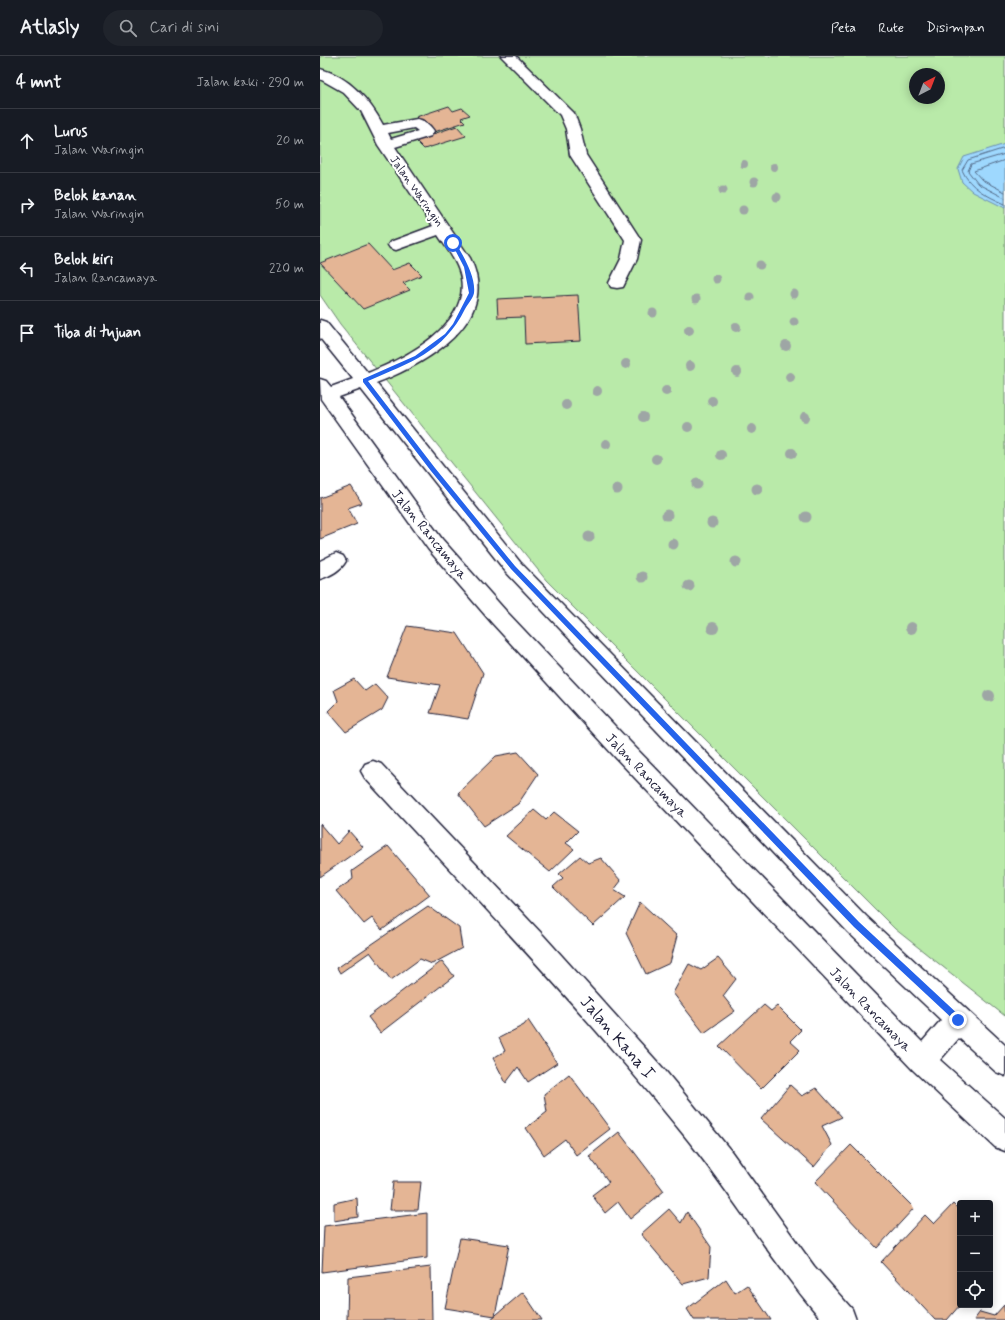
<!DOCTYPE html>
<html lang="id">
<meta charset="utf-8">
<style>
body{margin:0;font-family:Mynerve,sans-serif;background:#20242c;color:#f1f3f6}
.controls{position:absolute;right:12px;bottom:12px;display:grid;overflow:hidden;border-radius:4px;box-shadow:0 2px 10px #0003}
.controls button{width:36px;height:36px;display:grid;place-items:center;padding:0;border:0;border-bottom:1px solid #363941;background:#171b24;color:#f1f3f6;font:20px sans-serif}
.compass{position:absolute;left:589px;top:12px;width:36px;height:36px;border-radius:50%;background:#171b24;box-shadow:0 2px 10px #0003;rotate:42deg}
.stop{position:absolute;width:12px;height:12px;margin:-9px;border:3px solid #2563eb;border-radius:50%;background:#fff}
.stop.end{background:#2563eb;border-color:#fff;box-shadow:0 1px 4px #0008}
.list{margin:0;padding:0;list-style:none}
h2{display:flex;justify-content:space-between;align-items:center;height:52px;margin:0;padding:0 16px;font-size:17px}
h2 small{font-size:13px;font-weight:400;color:#9ea1a6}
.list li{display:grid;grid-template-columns:26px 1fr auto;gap:12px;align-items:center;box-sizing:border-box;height:64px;padding:0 16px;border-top:1px solid #363941}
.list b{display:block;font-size:15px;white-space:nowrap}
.list p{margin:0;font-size:13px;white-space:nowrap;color:#9ea1a6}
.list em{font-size:13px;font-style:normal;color:#9ea1a6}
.icon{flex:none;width:22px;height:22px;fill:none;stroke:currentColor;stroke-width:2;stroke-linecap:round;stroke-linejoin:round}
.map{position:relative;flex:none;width:685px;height:1264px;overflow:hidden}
header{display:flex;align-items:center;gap:24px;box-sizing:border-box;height:56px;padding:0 20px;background:#171b24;border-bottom:1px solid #363941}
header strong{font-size:19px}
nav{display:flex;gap:22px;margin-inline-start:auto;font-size:14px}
.search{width:280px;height:36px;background:#20242c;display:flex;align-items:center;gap:10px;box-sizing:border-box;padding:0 14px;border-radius:22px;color:#9ea1a6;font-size:15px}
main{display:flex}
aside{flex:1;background:#171b24}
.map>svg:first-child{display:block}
.green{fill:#b9eaa9;stroke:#6e8672;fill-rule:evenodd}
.water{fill:#9ed8fe;stroke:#6c8fb0}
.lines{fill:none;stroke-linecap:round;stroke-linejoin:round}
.shore{stroke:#546b89;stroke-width:1}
.building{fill:#e4b595;stroke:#22223b}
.minor-casing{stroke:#22223b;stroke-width:3}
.minor{fill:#fff;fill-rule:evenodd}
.tree{fill:#9ea6a5}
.route{fill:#2563eb}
.labels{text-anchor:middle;stroke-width:4;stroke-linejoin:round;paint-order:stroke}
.far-street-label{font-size:12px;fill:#22223b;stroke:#fff}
.street-label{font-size:14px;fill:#22223b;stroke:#fff}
.near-street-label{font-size:17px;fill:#22223b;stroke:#fff}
</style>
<header>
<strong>Atlasly</strong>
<div class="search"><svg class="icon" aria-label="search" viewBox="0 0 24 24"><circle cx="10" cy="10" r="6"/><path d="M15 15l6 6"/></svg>Cari di sini</div>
<nav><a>Peta</a><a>Rute</a><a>Disimpan</a></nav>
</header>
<main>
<aside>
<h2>4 mnt<small>Jalan kaki · 290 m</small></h2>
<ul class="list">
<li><svg class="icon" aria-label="ahead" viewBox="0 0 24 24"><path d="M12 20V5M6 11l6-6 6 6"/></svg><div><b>Lurus</b><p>Jalan Waringin</p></div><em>20 m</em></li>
<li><svg class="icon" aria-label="right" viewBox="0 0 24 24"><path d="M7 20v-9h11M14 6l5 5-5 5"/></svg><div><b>Belok kanan</b><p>Jalan Waringin</p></div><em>50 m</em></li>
<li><svg class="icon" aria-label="left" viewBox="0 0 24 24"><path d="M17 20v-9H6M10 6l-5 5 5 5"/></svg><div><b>Belok kiri</b><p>Jalan Rancamaya</p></div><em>220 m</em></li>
<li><svg class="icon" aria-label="arrive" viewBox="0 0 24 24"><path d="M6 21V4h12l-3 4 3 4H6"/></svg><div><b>Tiba di tujuan</b></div></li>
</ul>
</aside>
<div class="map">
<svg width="685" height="1264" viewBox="0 0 685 1264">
<rect width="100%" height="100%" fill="#fff"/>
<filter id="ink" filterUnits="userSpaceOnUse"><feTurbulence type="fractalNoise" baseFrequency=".025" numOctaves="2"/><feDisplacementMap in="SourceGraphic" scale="8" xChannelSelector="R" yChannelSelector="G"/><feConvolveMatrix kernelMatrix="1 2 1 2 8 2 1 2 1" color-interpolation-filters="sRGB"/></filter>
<g filter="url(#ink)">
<path class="green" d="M0 0H685V960L575 873 226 524 20 268 0 239ZM595 18H619V42H595Z"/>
<polygon class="water" points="685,88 685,152 653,136 642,126 638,113 644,101"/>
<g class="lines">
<g class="shore">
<path d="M685 92 648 104 642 114C650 132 667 140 685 148"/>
<polyline points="685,98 651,108 648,115 658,128 685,142"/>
<polyline points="685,104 654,115 662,124 685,136"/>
</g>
</g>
<g class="building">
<polygon points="129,50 133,55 142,52 150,59 141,62 145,66 111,77 96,61"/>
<polygon points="137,70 146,80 104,93 95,84"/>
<polygon points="48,188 72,214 90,207 102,219 83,227 90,234 43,253 0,207"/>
<polygon points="258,239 261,285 205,288 204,261 178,262 177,243"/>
<polygon points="31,430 42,447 28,452 37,468 0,483 0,442"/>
<polygon points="87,570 137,577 163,617 148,663 110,657 120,629 67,621"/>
<polygon points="34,623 45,635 55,628 68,642 62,654 26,676 8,655 18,645 14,634"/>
<polygon points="198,696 218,718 198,748 164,770 138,737 176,700"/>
<polygon points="214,754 226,764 234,756 258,775 246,787 254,793 230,816 186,780"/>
<polygon points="0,768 17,788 29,775 43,791 0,821"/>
<polygon points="68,790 110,839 62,874 52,862 44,868 16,835 33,823 32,815"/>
<polygon points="260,800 268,807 281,802 301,825 294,834 305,841 273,870 233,831 243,822 239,818"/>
<polygon points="320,846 357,880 350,907 326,918 306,877"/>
<polygon points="108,850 139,872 142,892 112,908 100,903 71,924 50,896 20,917 17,912"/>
<polygon points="398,902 416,923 403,940 415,955 384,977 353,937 369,908 381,914"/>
<polygon points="122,905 134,920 60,977 48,961"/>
<polygon points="444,949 451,955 457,950 481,974 470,985 480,994 441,1033 399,990"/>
<polygon points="208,964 237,1007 208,1026 198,1011 186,1027 173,1002 185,995 179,982 204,969"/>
<polygon points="249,1018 290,1073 256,1099 245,1083 224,1099 206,1072 227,1056 224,1038"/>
<polygon points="470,1029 482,1040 496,1032 522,1061 502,1070 512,1089 494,1111 441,1063"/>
<polygon points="299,1076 344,1135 310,1163 298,1146 285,1157 272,1139 289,1126 269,1100"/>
<polygon points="531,1089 594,1152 557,1192 495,1126"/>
<polygon points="73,1126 101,1126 98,1154 70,1154"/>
<polygon points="37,1142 38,1161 14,1165 14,1147"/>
<polygon points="633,1148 640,1155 640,1249 627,1264 615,1264 561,1206 605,1159 614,1168"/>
<polygon points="349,1153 361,1167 367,1156 391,1191 389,1221 363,1228 321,1178"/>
<polygon points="107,1157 107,1202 2,1216 4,1170"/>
<polygon points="140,1182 189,1189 175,1260 125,1252"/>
<polygon points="111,1211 112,1264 27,1264 28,1221"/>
<polygon points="406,1223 415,1237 427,1229 451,1264 374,1264 367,1253"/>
<polygon points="203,1236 222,1264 170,1264"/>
<polygon points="684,1249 685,1264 654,1264 660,1256 674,1260"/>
</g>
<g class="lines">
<g class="minor-casing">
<g id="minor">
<polygon points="181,0 196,0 254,57 260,73 266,99 321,184 317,203 303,231 297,232 291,231 289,227 301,203 305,184 250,99 246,73 240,59"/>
<path d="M0 13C29 20 50 45 63 69L97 63C104 64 110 69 114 75L111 80 75 91 150 202C182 266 105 308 56 327L200 506 546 860 685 989V1020L676 1016 639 982 620 1004 685 1062V1095L675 1091 593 1014 295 701 172 567 108 493 1 343 0 323 6 325 11 331 33 323 0 282V264L6 266 48 317C83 303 150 270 141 222 138 206 127 193 118 179L76 194 70 192 68 189 70 186 113 170 58 89 41 55 23 36 0 23ZM94 72 98 75 71 83 68 77ZM41 333 186 516 528 876 621 964 602 986 311 687 186 555 122 483 19 341Z"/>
<path d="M16 497 23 500 26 505C21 514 10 520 0 523V505Z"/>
<path d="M53 705 61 708 224 880 343 1012 411 1095 494 1210 532 1253 536 1264H502C451 1205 412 1138 363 1078 263 954 153 839 45 722L41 715 45 708Z"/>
</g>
</g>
<use href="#minor" class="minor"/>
</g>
<g class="tree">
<circle cx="424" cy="108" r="4"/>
<circle cx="454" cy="111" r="4"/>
<circle cx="434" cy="126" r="4.5"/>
<circle cx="403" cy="134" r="4.5"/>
<circle cx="457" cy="141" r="4.5"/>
<circle cx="423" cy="154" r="4.5"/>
<circle cx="440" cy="209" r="4.5"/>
<circle cx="396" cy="223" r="4.5"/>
<circle cx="474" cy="238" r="4.5"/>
<circle cx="430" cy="241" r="4.5"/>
<circle cx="376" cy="243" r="4.5"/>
<circle cx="333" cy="257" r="4.5"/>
<circle cx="474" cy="266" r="4.5"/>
<circle cx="416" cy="271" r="5"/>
<circle cx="369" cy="274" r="5"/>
<circle cx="466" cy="290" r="5"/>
<circle cx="306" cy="308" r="5"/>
<circle cx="370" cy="310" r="5"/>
<circle cx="417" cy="316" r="5"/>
<circle cx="470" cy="321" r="5"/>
<circle cx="277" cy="335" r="5"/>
<circle cx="346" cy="335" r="5"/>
<circle cx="392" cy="345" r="5"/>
<circle cx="246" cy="349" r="5"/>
<circle cx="323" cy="361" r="5"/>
<circle cx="485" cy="361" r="5"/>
<circle cx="368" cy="371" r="5"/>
<circle cx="432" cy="373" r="5"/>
<circle cx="286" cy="388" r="5"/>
<circle cx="472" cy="397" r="5"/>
<circle cx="401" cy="399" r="5"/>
<circle cx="336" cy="403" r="5"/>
<circle cx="377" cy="428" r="5.5"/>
<circle cx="297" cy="433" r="5.5"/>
<circle cx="437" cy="433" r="5.5"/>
<circle cx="347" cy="459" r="5.5"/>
<circle cx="486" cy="461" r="5.5"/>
<circle cx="392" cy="467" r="5.5"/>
<circle cx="269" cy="481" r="5.5"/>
<circle cx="353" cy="488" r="5.5"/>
<circle cx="416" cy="506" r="5.5"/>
<circle cx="322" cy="521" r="5.5"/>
<circle cx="369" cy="530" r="5.5"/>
<circle cx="393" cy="572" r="6"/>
<circle cx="591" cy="572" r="6"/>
<circle cx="669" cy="640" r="6"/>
</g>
</g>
<path class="route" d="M131 186H135C143 199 156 221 154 237 153 242 148 248 145 253 124 296 89 307 48 325L115 412 195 510 539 866 641 961V966H636L534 871 191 513 111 415 43 326V323L95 300 125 278 133 268 149 237 144 211Z"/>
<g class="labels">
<g class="far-street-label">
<text transform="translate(97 135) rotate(55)" y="4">Jalan Waringin</text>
</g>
<g class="street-label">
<text transform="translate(110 478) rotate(51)" y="5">Jalan Rancamaya</text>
<text transform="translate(327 719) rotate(46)" y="5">Jalan Rancamaya</text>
<text transform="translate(551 953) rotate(46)" y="5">Jalan Rancamaya</text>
</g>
<g class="near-street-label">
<text transform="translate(298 981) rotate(49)" y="6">Jalan Kana I</text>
</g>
</g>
</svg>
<div class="controls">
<button>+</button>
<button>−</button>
<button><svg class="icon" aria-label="locate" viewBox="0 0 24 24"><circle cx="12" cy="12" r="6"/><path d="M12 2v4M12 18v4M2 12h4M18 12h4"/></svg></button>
</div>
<svg class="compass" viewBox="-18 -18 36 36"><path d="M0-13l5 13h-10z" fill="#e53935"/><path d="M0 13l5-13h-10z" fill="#9ea1a6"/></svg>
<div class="stop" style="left:133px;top:187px"></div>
<div class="stop end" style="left:638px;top:964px"></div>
</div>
</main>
